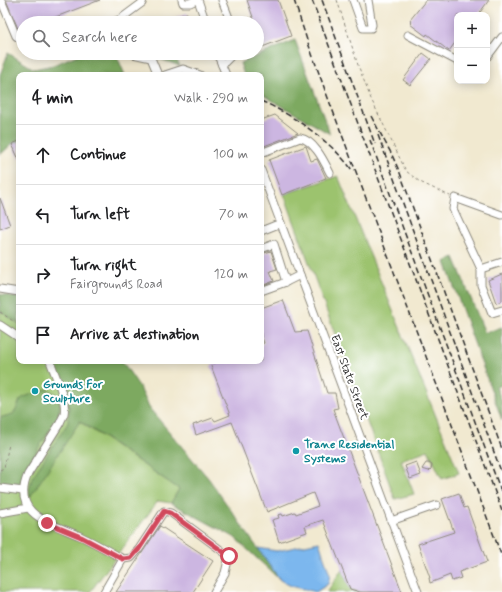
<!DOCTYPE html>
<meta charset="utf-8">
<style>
body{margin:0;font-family:Mynerve,sans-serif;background:#f2f2f2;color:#202124}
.controls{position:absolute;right:12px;top:12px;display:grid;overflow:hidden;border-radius:8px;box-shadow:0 2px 10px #0003}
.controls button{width:36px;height:36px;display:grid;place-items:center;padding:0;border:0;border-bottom:1px solid #e0e0e0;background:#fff;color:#202124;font:20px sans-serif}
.stop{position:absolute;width:12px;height:12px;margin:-9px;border:3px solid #d1495b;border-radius:50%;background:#fff}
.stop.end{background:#d1495b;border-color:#fff;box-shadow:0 1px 4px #0008}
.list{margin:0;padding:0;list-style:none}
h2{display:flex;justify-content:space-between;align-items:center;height:52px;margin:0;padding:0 16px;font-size:17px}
h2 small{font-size:13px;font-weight:400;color:#757577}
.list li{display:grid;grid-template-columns:26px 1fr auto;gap:12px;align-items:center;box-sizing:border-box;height:60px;padding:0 16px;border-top:1px solid #e0e0e0}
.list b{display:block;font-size:15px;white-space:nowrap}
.list p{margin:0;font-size:13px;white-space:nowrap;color:#757577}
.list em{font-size:13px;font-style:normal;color:#757577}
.icon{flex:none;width:22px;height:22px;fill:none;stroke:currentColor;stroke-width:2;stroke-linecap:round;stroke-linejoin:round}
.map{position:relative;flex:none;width:502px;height:592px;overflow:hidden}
.search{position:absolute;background:#fff;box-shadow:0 2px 10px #0003;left:16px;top:16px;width:248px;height:44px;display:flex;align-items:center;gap:10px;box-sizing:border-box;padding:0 14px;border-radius:22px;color:#757577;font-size:15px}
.panel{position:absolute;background:#fff;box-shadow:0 2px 10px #0003;left:16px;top:72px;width:248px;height:292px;border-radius:8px}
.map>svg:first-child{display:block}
.green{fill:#9cc36e;stroke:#64774c}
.forest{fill:#7da961;stroke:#546a46}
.water{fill:#7cb7ee;stroke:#54718c}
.building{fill:#ccb6e1}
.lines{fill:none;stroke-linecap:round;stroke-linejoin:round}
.minor-casing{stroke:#8e8a7e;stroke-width:9}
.path{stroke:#8e8a7e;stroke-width:1;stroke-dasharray:3 3;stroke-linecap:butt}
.minor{stroke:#fff;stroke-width:7}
.rail{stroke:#2b2b2b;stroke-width:1.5;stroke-dasharray:6 3;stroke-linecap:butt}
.route{stroke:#d1495b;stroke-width:5}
.culture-dot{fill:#0f9aa8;stroke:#fff;stroke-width:1.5}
.labels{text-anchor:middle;stroke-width:4;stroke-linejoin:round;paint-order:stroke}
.street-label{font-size:12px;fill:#2b2b2b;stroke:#fff}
.culture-label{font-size:12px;font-weight:bold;fill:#0d838f;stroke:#fff;text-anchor:start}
</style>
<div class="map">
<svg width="502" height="592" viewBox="0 0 502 592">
<rect width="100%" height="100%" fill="#fff"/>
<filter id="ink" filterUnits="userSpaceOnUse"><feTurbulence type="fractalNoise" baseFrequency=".025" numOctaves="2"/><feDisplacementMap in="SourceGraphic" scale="8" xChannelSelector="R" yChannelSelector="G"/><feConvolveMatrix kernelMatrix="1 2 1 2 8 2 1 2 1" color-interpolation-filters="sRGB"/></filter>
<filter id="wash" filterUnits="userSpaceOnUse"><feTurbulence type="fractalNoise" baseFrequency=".012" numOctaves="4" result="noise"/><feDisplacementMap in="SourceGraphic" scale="16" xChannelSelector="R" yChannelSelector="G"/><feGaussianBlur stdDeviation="0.9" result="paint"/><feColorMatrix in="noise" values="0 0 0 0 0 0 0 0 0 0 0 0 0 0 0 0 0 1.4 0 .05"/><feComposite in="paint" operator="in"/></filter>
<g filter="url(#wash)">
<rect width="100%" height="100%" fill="#f1e9d0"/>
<g class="green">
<polygon points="338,176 459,473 442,479 428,450 401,460 414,494 395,499 284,194"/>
<polygon points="0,294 19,298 19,361 62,361 79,421 179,489 171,503 158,501 90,592 0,592"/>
<polygon points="342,569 350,589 360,592 327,592"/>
</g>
<g class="forest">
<polygon points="295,40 330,134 261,94 261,75 244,75 240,63"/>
<polygon points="8,53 34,69 53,65 82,53 124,53 117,56 125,75 19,75 19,141 12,144 0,155 0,75"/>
<polygon points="143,53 173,53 180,66"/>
<polygon points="454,257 485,333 502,327 502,385 496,387 502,401 502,420 445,262"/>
<polygon points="0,294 19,298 18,323 0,311"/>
<polygon points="54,361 122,361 139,386 150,409 209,479 280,580 234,537 171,503 179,489 80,421 30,497 29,491 32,478 68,423 69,407"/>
<polygon points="47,389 58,395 60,404 58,417 37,450 19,484 0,484 0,420 2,417 13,414 16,410 20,400 24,397"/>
</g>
<polygon class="water" points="319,542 330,575 328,584 316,592 291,586 280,580 258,548 277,551"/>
<g id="blocks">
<g class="building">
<polygon points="6,0 100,0 40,23 23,23 23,29 19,31"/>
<polygon points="247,0 278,0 291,36 257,49 257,35 259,34 257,28 257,23 255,23"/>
<polygon points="426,0 489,0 478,15 457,15 457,40 449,51 427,34 426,36 410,24 412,22 410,20"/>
<polygon points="187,13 191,23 171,23 170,19"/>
<polygon points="423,53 431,59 410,85 403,80"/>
<polygon points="275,115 298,133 264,146 261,138 261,120"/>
<polygon points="19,141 19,160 12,144"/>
<polygon points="306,146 311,161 317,159 326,178 282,195 269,160"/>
<polygon points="0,198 10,225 0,229"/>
<polygon points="271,251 277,269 270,271 274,281 261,286 261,254"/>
<polygon points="502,274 502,301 496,303 488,280"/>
<polygon points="283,300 295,332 307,331 327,393 335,393 338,408 333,409 402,592 360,592 350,589 323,520 305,526 307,532 279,542 272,520 279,518 278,515 282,514 283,516 295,512 296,514 318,506 313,493 267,512 232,422 196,435 193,425 213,418 215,421 230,415 211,366 216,361 261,361 261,344 264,343 261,335 261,308"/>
<polygon points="416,462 421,475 410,479 405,466"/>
<polygon points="426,463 429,463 432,465 431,469 429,471 422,469"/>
<polygon points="459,493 464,508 467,507 487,562 459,572 461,578 452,581 450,575 430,583 429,578 430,578 418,544 454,532 442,499"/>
<polygon points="160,526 213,561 193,592 116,592"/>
</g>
</g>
</g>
<g filter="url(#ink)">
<use href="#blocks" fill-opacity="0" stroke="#8e8a7e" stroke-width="1"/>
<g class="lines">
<g class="minor-casing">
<g id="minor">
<polyline points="1,0 16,36 23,41"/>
<polyline points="182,0 183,3 190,3 196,0"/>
<polyline points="198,0 206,23"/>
<polyline points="222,0 231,23"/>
<polyline points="353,0 363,28 371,28 372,25 368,0"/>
<polyline points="111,23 119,20 142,3 143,0"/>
<polyline points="408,35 457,61"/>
<polyline points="217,53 226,75"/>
<polyline points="133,54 151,58 158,75"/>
<polyline points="487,57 502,37"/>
<polyline points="222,65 230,57 231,53"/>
<polyline points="165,75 183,69 200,75"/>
<path d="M261 153 300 138C314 140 324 161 330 173"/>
<polyline points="261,170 418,592"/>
<polyline points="261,231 281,223"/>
<polyline points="261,249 274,244 286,282 261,291"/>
<polyline points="502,262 481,269 481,285 492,313 502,310"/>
<polyline points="481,269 453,209 455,198 502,215"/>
<polyline points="286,282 300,275"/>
<polyline points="0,289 19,292"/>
<polyline points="0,325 18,337 19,339"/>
<path d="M50 361C55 375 67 400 64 414 63 417 61 420 60 423L28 474C10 515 51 523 80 536 95 543 109 551 123 559"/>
<polyline points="0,488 23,491"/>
<polyline points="0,513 28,508"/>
<polyline points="391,521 437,505"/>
<polyline points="123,559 131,558 139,549 164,511 171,513 229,556 225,573 214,592"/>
<polyline points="104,592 123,559"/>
</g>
</g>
<g class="path">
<polyline points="337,0 358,65 371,99 406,171 420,182 450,196"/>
<polyline points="0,312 19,325"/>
<polyline points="0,470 4,468 9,444"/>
</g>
<use href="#minor" class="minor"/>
<g class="rail">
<polyline points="294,0 307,40 325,90 502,557"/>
<polyline points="312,0 502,511"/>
<polyline points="322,0 375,144"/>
<path d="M261 101C292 114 333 143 352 170"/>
<polyline points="371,116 391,153 400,173 502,449"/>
<polyline points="378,135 502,474"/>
<polyline points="370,140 502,494"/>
</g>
</g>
</g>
<g class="lines" filter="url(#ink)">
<polyline class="route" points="47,523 81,537 123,559 131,558 139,549 164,511 170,513 229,556"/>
</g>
<g class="culture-dot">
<circle cx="35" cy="391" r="4"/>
<circle cx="296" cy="451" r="4"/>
</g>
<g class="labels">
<g class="street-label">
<text transform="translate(350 377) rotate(70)" y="4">East State Street</text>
</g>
<g class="culture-label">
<text x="43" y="388">Grounds For<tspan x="43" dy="14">Sculpture</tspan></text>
<text x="304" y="448">Trane Residential<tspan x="304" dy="14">Systems</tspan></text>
</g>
</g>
</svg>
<div class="controls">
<button>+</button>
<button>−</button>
</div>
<div class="stop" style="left:229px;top:556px"></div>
<div class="stop end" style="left:47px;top:523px"></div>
<div class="search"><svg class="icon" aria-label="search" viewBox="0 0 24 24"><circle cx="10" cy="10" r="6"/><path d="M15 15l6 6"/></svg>Search here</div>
<section class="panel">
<h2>4 min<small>Walk · 290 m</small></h2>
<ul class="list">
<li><svg class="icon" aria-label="ahead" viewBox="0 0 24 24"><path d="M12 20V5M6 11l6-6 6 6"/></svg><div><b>Continue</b></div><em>100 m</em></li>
<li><svg class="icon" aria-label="left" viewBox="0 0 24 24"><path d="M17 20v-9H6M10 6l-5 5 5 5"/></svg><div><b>Turn left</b></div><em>70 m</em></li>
<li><svg class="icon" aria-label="right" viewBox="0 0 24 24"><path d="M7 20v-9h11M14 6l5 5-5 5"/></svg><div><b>Turn right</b><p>Fairgrounds Road</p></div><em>120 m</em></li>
<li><svg class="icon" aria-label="arrive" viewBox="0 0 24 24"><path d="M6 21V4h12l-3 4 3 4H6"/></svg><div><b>Arrive at destination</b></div></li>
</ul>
</section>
</div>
